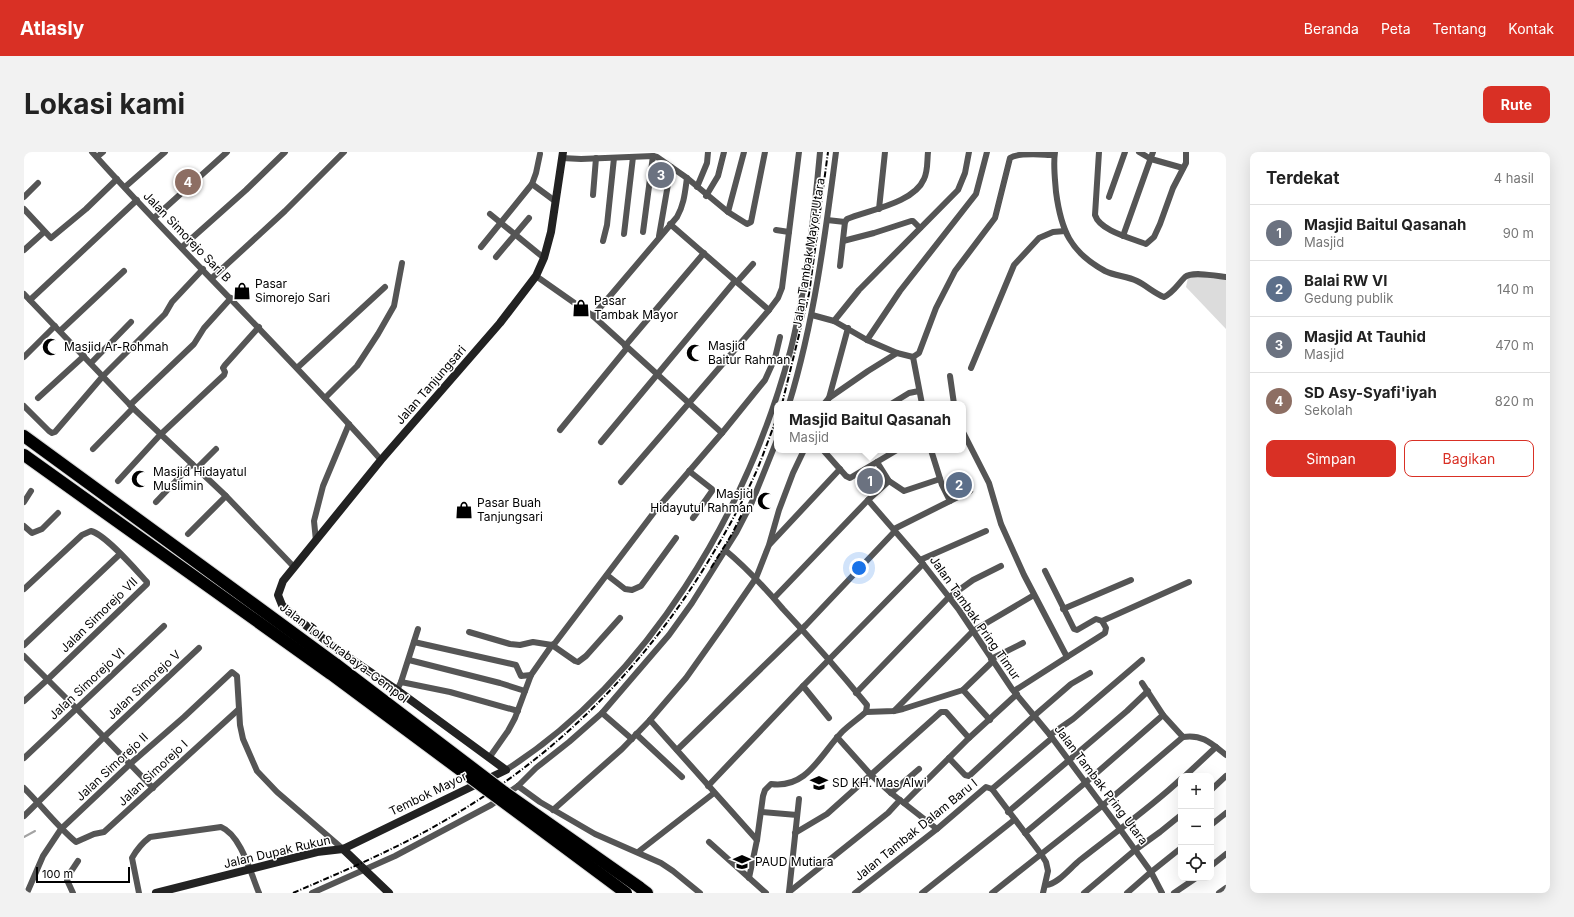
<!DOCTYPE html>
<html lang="id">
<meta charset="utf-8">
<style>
body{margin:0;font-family:Inter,sans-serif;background:#f2f2f2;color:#222}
.controls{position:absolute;right:12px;bottom:12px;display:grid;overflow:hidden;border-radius:8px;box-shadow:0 4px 16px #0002}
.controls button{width:36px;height:36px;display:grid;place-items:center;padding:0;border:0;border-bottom:1px solid #e0e0e0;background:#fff;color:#222;font:20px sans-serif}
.scale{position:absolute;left:12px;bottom:10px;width:94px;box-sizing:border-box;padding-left:4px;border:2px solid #000;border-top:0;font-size:11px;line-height:14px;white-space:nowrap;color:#000;-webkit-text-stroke:3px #fff;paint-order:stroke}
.you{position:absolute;left:835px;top:416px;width:14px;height:14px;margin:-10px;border:3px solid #fff;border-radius:50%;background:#1a73e8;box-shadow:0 0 0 6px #1a73e833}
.badge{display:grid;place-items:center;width:26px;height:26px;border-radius:50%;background:#d93025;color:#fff;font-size:13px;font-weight:700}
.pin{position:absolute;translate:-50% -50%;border:2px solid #fff;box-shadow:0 1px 4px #0006}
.popup{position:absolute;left:750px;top:249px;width:192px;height:52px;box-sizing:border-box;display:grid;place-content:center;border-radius:8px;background:#fff;filter:drop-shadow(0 1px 3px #0005);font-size:13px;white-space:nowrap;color:#767676}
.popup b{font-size:15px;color:#222}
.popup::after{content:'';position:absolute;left:50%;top:100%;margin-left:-8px;border:8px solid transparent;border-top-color:#fff}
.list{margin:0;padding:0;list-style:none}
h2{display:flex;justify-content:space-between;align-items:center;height:52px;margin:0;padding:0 16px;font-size:17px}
h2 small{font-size:13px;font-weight:400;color:#767676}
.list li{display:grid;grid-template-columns:26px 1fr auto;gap:12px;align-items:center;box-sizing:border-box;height:56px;padding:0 16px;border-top:1px solid #e0e0e0}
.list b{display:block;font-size:15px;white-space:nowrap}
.list p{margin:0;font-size:13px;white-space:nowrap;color:#767676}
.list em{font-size:13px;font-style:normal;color:#767676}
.actions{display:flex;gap:8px;padding:12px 16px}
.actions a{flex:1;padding:9px 0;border:1px solid #d93025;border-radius:8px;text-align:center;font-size:14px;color:#d93025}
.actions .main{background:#d93025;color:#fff}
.icon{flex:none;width:22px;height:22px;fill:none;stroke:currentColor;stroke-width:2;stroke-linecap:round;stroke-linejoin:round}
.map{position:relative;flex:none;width:1202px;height:741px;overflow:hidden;border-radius:8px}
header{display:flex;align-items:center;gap:24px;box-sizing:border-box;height:56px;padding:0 20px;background:#d93025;color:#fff}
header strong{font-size:19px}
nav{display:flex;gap:22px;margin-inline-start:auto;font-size:14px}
.intro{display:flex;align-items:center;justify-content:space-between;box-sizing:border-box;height:96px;padding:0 24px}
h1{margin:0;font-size:28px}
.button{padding:10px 18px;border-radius:8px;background:#d93025;color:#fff;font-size:14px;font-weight:700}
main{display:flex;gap:24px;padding:0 24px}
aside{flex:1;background:#fff;border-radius:8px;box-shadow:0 4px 16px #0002}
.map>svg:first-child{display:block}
.green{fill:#dcdcdc}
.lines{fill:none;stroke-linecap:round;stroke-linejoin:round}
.stream{stroke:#a3a3a3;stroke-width:2}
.highway-casing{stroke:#dbdbdb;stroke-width:14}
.street{stroke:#555;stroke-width:6}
.secondary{stroke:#222;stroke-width:8}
.highway{stroke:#000;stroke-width:12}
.rail{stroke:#000;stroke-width:2;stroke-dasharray:6 2 1 2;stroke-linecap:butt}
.highway-bridge-casing{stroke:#dbdbdb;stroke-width:14;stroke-linecap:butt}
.highway-bridge{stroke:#000;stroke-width:12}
.labels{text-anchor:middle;stroke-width:3;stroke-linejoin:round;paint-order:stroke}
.street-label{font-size:12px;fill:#000;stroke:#fff}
.poi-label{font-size:12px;fill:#000;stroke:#fff;text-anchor:start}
</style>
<header>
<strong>Atlasly</strong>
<nav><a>Beranda</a><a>Peta</a><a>Tentang</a><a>Kontak</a></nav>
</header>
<div class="intro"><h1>Lokasi kami</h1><a class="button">Rute</a></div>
<main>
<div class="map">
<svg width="1202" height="741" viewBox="0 0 1202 741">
<rect width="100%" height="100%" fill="#fff"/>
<polygon class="green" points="1165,121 1202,124 1202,177 1162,135"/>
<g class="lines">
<polyline class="stream" points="0,685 11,679"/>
<g class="highway-casing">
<g id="highway">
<polyline points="0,284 313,513"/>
<polyline points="0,303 307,522"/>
<polyline points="615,735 623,741"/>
</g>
</g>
<g class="street">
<path d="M68 0C162 105 264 202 357 308"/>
<path d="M1031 0C1029 13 1031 27 1032 40 1037 78 1046 100 1081 119 1091 124 1103 124 1113 129 1123 134 1130 141 1140 145 1149 141 1154 132 1161 125 1168 119 1193 124 1202 125"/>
<path d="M1075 0 1071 63C1076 79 1107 86 1122 92L1130 85 1136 72 1149 36 1162 11V0"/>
<polyline points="1115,0 1127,7 1159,16"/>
<polyline points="73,5 79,0"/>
<polyline points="538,6 557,7 629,4 633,5 663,26 704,60 723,72 727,70 741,0"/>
<polyline points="508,32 531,49"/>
<polyline points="101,35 141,0"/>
<polyline points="673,35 683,11 684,0"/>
<polyline points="569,43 572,6"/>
<polyline points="682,44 694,24 700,0"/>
<polyline points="0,45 14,31"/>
<polyline points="1085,45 1101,0"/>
<polyline points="0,57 27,86 62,57 93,27"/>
<polyline points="855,57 861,0"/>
<polyline points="704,60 720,0"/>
<polyline points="466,62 520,106"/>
<polyline points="130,66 203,0"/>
<polyline points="803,68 821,70"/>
<polyline points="646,72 745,158"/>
<polyline points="752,78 765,80"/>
<polyline points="619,80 629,4"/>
<polyline points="600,82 609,5"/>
<polyline points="635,84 647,15"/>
<polyline points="1099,84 1129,0"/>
<polyline points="579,89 583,73 590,6"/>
<polyline points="819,89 850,81 887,69 889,69 896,76"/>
<polyline points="158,95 222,38 261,0"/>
<polyline points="457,95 508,32 512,21 516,2"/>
<polyline points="0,98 20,80"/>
<polyline points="472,105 505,66"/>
<path d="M816 114 821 70 823 67C845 58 890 51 900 27 904 19 903 9 904 0"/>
<polyline points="512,124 569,164 698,281"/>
<polyline points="188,126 261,59 320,0"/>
<polyline points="713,130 729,112"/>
<polyline points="0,142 109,256 202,344 270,415"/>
<polyline points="6,148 113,48"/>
<polyline points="788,163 810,169 843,188 873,201 889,205"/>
<path d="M569 164 653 65C660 53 661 40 663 26"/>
<polyline points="810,169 835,138 934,38 941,21 945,0"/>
<polyline points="36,179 100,119"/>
<polyline points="843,188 876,139 952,42 963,0"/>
<polyline points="601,194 680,101"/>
<polyline points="0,205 31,174"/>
<path d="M889 205 895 201 912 156 931 119 971 66 986 6C995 0 1019 3 1030 3"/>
<polyline points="889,205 898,252"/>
<polyline points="67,211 107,170"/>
<polyline points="273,216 361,135"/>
<polyline points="947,216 990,113 1015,86 1029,80 1041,79"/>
<polyline points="926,224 930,252"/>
<polyline points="14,246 60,204"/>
<polyline points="301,246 333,214 354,182 370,154 378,111"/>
<polyline points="805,246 824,176"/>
<path d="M765 252C790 170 801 85 812 0"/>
<polyline points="800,252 805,246 844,219 873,201"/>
<polyline points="867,252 885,241 895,239"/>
<polyline points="106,253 170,192 180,176 207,146"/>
<polyline points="0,254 25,279 28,281 31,280 79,224 141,162 148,150 179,117"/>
<polyline points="536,278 603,196"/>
<polyline points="939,280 965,331 977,372 1000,423 1043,505 990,539"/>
<polyline points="577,290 711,129"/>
<polyline points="69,297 109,256"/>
<polyline points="799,298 822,324 826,326 873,298"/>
<polyline points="907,298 918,333 926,349"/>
<polyline points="853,310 865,329 880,339 916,327"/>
<polyline points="173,316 192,297"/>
<polyline points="665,319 688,337 688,339 669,366"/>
<polyline points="94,329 136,283 200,223 201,220 199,216 201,213 235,175"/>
<polyline points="597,330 745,158 754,146 758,136 775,0"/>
<polyline points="844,348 896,408 935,458 988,537 1026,583 1096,677 1127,720 1138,741"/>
<polyline points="0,350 7,339"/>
<polyline points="132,350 168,312"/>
<polyline points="0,374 8,381 18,377 34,361"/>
<polyline points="870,377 946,339"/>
<polyline points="164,382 202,344"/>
<polyline points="292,389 290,369 299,334 325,272"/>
<polyline points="746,392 816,317"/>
<path d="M701 398C723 416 741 436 759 457 788 488 816 520 843 553L842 560"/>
<polyline points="896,408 962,379"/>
<polyline points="1021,419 1050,477 1053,478 1072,467 1078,469 1082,476 1081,481 1043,505"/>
<polyline points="583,423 601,437 608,438 617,434 652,386"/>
<path d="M0 437 58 383 67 379C82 383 111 417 123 430V432L23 528 0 549"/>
<polyline points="750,446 844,348 865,329"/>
<polyline points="1039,457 1107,428"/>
<polyline points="596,466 562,504 554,510 551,509 528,493 531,491 631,359 698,281 741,228 751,206 756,185"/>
<polyline points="1078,469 1165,430"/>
<polyline points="445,480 486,492 496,493 509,490 528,493 507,523 491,566 484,579 465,606"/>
<polyline points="390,490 492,513 497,524 507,523"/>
<polyline points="0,493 96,402"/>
<polyline points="0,504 53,557 129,636"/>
<polyline points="967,507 999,491"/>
<polyline points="385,508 476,531 501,539"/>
<polyline points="377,530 426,540 494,559"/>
<path d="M1118 531 1139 563 1159 585C1178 582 1187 591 1202 603"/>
<polyline points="779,534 805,566"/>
<polyline points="373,538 377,530 394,477"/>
<polyline points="939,538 966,568"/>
<polyline points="832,541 924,446 949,428 977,414"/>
<polyline points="870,559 949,479 1010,443"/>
<polyline points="842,560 870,559 879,557 939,538 969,509"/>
<polyline points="578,561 608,587"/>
<polyline points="626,568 733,688"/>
<polyline points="612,582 658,625"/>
<polyline points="1026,583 1049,567 1118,508"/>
<polyline points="813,585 847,623 867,641 913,677"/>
<polyline points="653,598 782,473 871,379"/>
<polyline points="0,606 140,474"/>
<polyline points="925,606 941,623 945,624 1010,564 1047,532 1066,521"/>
<path d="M482 618C624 527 723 360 766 200 772 178 776 155 780 133 787 89 792 44 796 0"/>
<polyline points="1161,624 1192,595"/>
<polyline points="494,634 516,650 571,682 637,711 649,719 676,741"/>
<polyline points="684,634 779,534 899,412"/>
<path d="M0 636C18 654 33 674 52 690L70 682 80 680 215 557"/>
<polyline points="968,637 1028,586"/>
<polyline points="1187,638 1202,624"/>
<polyline points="867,641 895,617"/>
<polyline points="880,651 945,586 993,542"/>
<polyline points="529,658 598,597 626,568 662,526 701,471 732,426 745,393 755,358 769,321 780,298"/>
<polyline points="737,660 773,663"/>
<polyline points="984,660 1103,559 1124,539"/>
<polyline points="0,664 80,585 175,496"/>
<polyline points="1187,673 1202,661"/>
<polyline points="771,681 803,662 917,560 922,560 945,586"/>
<polyline points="1001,681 1061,631 1139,563"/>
<polyline points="685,690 742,741"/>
<polyline points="614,700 690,641"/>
<polyline points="1187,714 1202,702"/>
<path d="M725 726 733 688 739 644 741 638 747 632C783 637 796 603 818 580 825 573 834 567 842 560"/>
<path d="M1022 733C1034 732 1046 716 1056 708 1090 681 1125 657 1157 627"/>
<polyline points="765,740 864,661 876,648"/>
<polyline points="765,740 775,647"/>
<polyline points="3,741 19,704 37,677 106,612 160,565 208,520 213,524 216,573 219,587 233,619 253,640 319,697"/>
<polyline points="49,741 43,728 44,724 54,709"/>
<path d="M115 741 108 706C113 697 118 691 126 685L197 675C217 683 227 722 235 741"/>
<polyline points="288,741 371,704 467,653 494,634 512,616 545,590 578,561 645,483 668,451 712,381 728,350 753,288"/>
<polyline points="831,741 913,677 962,635 968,637 1017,702 1022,710 1024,719 1019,741"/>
<polyline points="898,741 990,668"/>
<polyline points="968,741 1078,654 1159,585"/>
<polyline points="1060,741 1111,698 1136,680 1157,663"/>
<polyline points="1103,741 1127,720 1157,696"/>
<polyline points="1150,741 1172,726"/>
<polyline points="1195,741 1202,736"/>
</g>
<g class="secondary">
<polyline points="319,697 365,741"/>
<polyline points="132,741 293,700 319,697 482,618 373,538 314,498 280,472 264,459 258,453 254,443 259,429 357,308 476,171 512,124 520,106 527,80 539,0"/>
</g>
<use href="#highway" class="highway"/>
<g class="rail">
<polyline points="758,252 785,142 804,0"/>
<polyline points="687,416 708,382 719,360"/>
<path d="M269 741C327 716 386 691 440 657 543 594 627 506 688 403 705 375 720 347 733 318 740 301 746 283 753 266"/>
</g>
<g class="highway-bridge-casing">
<g id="highway-bridge">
<polyline points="313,513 480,640 615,735"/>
<polyline points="307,522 602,741"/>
</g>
</g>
<use href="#highway-bridge" class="highway-bridge"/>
</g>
<defs>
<g id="shop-bare" transform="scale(1.38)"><path d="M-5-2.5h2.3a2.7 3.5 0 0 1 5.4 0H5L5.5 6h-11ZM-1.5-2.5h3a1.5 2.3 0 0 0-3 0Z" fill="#000" stroke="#fff" stroke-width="2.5" paint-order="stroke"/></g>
<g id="mosque-bare" transform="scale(1.38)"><path d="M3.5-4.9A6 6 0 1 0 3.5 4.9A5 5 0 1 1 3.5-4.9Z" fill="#000" stroke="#fff" stroke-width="2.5" paint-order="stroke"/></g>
<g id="school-bare" transform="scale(1.38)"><path d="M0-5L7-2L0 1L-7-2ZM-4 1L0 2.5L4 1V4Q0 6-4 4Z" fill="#000" stroke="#fff" stroke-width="2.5" paint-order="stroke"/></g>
</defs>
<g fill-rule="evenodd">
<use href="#shop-bare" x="218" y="139"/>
<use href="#shop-bare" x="557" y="156"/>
<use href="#mosque-bare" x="27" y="195"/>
<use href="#mosque-bare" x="671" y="201"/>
<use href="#mosque-bare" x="116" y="327"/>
<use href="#mosque-bare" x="742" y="349"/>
<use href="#shop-bare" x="440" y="358"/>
<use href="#school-bare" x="795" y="631"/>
<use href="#school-bare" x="718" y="710"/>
</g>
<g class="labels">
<g class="street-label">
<text transform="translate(163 85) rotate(46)" y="4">Jalan Simorejo Sari B</text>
<text transform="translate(785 101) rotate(-81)" y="4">Jalan Tambak Mayor Utara</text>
<text transform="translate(407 233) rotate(-49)" y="4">Jalan Tanjungsari</text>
<text transform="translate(75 463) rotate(-44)" y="4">Jalan Simorejo VII</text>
<text transform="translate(951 466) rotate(55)" y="4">Jalan Tambak Pring Timur</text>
<text transform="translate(320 501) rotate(37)" y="4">Jalan Tol Surabaya–Gempol</text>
<text transform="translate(63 532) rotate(-43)" y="4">Jalan Simorejo VI</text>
<text transform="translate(120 533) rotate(-43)" y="4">Jalan Simorejo V</text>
<text transform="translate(88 615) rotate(-43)" y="4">Jalan Simorejo II</text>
<text transform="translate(129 621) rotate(-43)" y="4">Jalan Simorejo I</text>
<text transform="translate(1077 633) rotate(53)" y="4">Jalan Tambak Pring Utara</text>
<text transform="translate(404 642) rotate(-26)" y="4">Tembok Mayor</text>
<text transform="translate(892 678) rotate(-39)" y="4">Jalan Tambak Dalam Baru I</text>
<text transform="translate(253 700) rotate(-13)" y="4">Jalan Dupak Rukun</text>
</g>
<g class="poi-label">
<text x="231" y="136">Pasar<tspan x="231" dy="14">Simorejo Sari</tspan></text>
<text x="570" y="153">Pasar<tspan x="570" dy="14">Tambak Mayor</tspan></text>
<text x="684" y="198">Masjid<tspan x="684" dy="14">Baitur Rahman</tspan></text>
<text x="40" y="199">Masjid Ar-Rohmah</text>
<text x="129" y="324">Masjid Hidayatul<tspan x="129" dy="14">Muslimin</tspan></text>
<text x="729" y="346" text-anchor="end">Masjid<tspan x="729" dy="14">Hidayutul Rahman</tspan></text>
<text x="453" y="355">Pasar Buah<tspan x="453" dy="14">Tanjungsari</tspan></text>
<text x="808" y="635">SD KH. Mas Alwi</text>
<text x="731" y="714">PAUD Mutiara</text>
</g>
</g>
</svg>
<div class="controls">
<button>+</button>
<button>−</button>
<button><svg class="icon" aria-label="locate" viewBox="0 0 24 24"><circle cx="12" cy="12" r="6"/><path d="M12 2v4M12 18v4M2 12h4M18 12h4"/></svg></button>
</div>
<div class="scale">100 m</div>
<div class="you"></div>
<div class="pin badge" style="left:846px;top:329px;background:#6b7280">1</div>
<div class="popup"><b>Masjid Baitul Qasanah</b>Masjid</div>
<div class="pin badge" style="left:935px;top:333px;background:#5c6f8a">2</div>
<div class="pin badge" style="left:637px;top:23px;background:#6b7280">3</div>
<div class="pin badge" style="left:164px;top:30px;background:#8d6e63">4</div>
</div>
<aside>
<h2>Terdekat<small>4 hasil</small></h2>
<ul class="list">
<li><span class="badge" style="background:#6b7280">1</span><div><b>Masjid Baitul Qasanah</b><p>Masjid</p></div><em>90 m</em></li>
<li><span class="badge" style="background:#5c6f8a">2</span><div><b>Balai RW VI</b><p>Gedung publik</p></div><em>140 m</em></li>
<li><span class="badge" style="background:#6b7280">3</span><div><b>Masjid At Tauhid</b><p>Masjid</p></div><em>470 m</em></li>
<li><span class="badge" style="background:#8d6e63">4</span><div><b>SD Asy-Syafi'iyah</b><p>Sekolah</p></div><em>820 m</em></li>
</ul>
<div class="actions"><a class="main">Simpan</a><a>Bagikan</a></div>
</aside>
</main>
